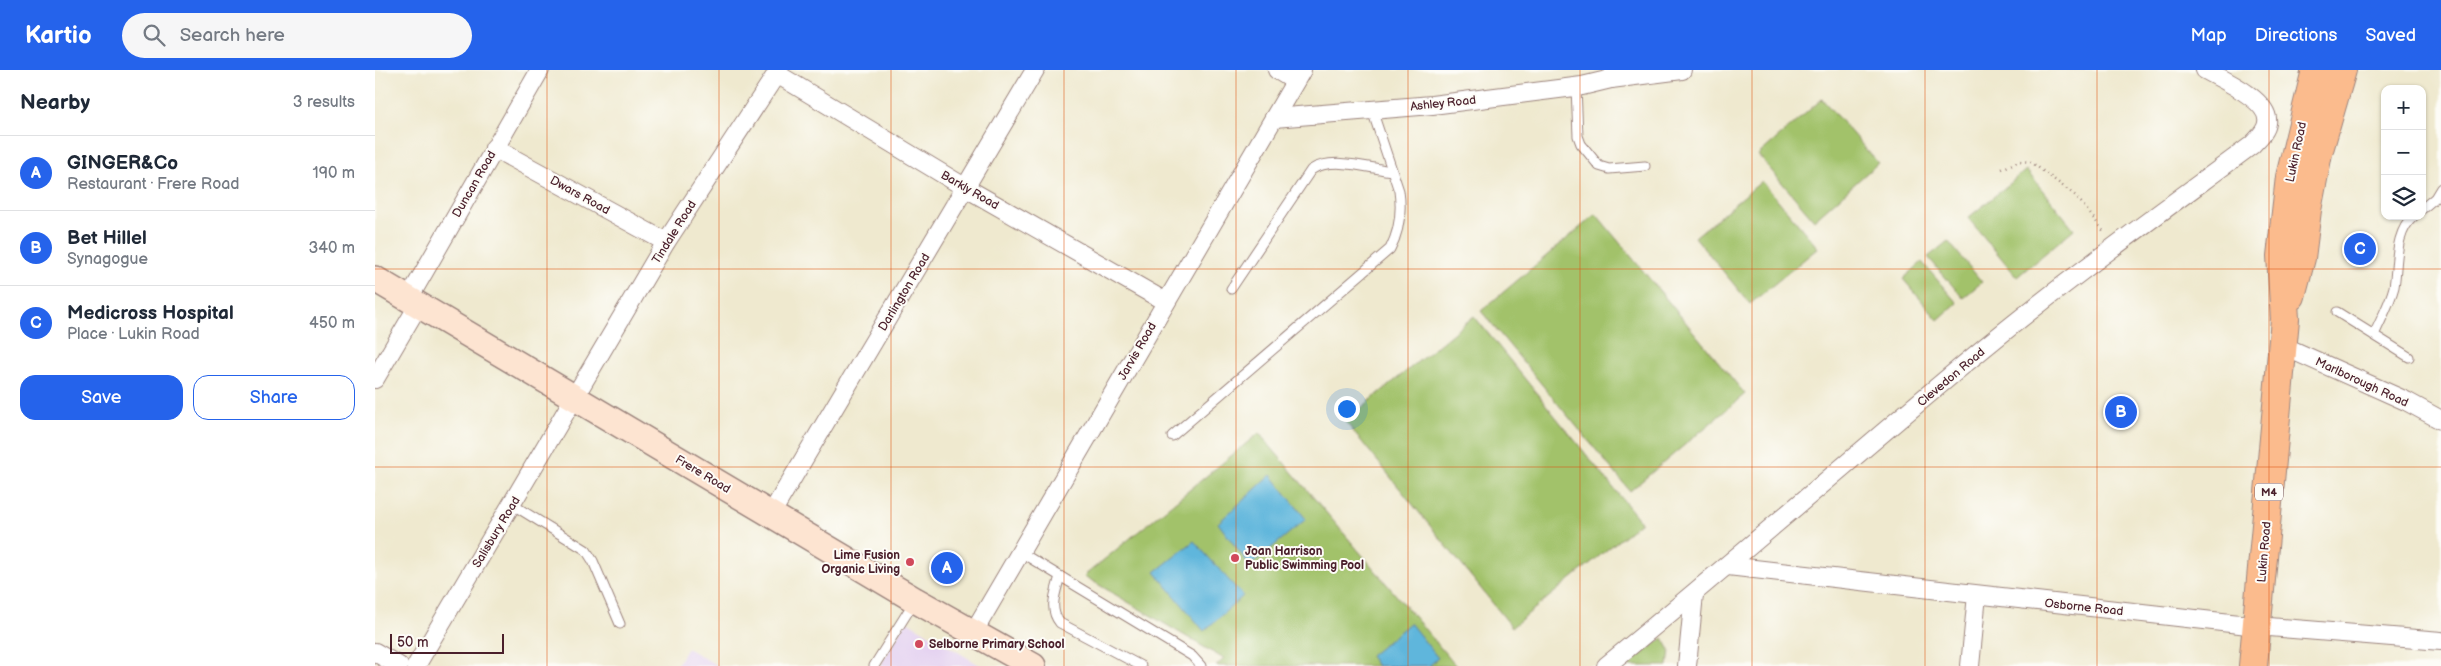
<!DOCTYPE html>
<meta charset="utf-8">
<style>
body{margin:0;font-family:"Balsamiq Sans",sans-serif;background:#f6f6f7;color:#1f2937}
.controls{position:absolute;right:15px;top:15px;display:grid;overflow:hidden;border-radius:10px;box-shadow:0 1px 4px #0004}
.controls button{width:45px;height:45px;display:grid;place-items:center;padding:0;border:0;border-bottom:1px solid #e0e1e3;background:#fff;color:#1f2937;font:25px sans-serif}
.scale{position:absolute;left:15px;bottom:12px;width:114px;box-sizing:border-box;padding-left:5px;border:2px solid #4a1f2b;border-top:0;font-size:14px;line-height:18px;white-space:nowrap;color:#4a1f2b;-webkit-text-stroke:4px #fdfcf7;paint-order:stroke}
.you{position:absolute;left:971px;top:338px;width:18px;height:18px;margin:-12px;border:4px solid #fff;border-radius:50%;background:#1a73e8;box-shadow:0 0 0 8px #1a73e833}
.badge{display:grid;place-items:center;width:32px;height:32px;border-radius:50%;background:#2563eb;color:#fff;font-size:16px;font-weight:700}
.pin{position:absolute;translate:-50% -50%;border:2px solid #fff;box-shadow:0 1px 5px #0006}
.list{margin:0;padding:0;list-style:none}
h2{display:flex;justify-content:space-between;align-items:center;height:65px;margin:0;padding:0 20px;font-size:21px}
h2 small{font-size:16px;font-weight:400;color:#747a83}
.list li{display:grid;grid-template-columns:32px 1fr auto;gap:15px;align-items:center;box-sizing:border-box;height:75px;padding:0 20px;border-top:1px solid #e0e1e3}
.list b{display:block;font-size:19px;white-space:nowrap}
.list p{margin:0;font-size:16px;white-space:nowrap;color:#747a83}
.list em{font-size:16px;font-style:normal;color:#747a83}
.actions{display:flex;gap:10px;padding:15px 20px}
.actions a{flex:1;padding:11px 0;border:1px solid #2563eb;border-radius:15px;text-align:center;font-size:18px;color:#2563eb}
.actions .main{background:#2563eb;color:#fff}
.icon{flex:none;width:28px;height:28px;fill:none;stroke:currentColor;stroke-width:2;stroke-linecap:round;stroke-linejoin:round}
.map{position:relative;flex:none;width:2066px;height:596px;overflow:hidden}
header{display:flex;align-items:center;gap:30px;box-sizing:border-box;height:70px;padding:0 25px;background:#2563eb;color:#fff}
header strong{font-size:24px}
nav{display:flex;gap:28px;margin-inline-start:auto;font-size:18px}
.search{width:350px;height:45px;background:#f6f6f7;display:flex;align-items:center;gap:12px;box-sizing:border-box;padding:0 18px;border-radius:28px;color:#747a83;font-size:19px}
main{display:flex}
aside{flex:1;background:#fff}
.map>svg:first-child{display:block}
.built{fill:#e5d3f1}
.green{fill:#a2c26b;stroke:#76704b}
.water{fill:#5fb6dc;stroke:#546a84}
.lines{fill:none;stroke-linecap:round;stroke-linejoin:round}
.lane-casing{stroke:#9c847d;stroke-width:11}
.street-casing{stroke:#9c847d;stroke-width:20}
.secondary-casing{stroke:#9c847d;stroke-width:28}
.primary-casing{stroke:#9c847d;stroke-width:30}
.path{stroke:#9c847d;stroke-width:2.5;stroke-dasharray:1 4;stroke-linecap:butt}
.lane{stroke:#fff;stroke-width:9}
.street{stroke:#fff;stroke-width:18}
.secondary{stroke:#fde4d1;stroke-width:25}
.primary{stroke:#fbbb8d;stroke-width:28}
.grid{fill:none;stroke:#e0560e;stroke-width:1;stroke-opacity:0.55}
.poi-dot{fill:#d1495b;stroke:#fdfcf7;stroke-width:2}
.labels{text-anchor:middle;stroke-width:4;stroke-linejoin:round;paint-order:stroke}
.shield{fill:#fdfcf7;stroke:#806168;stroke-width:1}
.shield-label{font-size:11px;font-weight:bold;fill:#4a1f2b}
.street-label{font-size:12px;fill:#4a1f2b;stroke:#fdfcf7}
.poi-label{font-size:12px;font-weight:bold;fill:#4a1f2b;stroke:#fdfcf7;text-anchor:start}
</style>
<header>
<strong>Kartio</strong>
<div class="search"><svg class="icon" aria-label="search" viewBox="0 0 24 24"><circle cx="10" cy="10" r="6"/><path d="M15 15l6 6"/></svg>Search here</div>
<nav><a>Map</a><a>Directions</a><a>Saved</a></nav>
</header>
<main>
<aside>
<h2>Nearby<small>3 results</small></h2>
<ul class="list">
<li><span class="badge">A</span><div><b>GINGER&amp;Co</b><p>Restaurant · Frere Road</p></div><em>190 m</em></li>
<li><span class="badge">B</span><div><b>Bet Hillel</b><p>Synagogue</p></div><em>340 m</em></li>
<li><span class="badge">C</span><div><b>Medicross Hospital</b><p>Place · Lukin Road</p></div><em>450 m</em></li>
</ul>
<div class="actions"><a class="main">Save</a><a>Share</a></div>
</aside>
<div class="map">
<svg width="2066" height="596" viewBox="0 0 2066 596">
<rect width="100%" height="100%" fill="#fdfcf7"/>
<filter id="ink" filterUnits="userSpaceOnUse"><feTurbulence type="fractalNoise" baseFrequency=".02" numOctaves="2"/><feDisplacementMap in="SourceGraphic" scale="10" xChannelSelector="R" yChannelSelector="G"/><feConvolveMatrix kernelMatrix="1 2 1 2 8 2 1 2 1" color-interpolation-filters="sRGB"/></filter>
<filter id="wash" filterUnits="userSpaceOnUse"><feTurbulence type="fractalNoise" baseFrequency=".0096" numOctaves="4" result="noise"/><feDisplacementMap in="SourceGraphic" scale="20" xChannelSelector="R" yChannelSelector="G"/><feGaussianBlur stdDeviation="1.12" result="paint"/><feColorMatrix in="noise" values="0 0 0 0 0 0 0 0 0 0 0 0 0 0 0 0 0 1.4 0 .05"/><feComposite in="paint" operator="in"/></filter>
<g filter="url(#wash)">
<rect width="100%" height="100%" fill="#efe9cf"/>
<g class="built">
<polygon points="532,551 606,596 505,596"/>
<polygon points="312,578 343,596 301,596"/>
</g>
<g class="green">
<polygon points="1447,29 1503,93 1439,150 1383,85"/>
<polygon points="1651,100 1699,159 1642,207 1593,148"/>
<polygon points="1387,111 1443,178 1375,234 1320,167"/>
<polygon points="1221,144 1370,324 1255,421 1106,241"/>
<polygon points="1573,171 1607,212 1588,228 1553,187"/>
<polygon points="1547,192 1582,233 1563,250 1528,209"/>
<polygon points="1099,246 1266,452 1137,557 970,351"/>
<polygon points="884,363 1081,596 841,596 849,589 709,506"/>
<polygon points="1288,568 1295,580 1293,596 1250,596"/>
</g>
<g class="water">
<polygon points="896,405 931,449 875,496 843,453"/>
<polygon points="819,471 868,526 829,561 780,502"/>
<polygon points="1035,553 1063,588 1054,596 1002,596 995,586"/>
</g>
</g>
<g filter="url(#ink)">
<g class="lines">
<g class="lane-casing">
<g id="lane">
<polyline points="1201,17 1203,66 1206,74 1224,96 1234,99 1270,96"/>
<polyline points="2047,139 2060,128 2066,118"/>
<path d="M856 219 936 100C957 86 993 98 1017 101"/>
<polyline points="1962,242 2034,287"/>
<path d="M1999 265C2006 249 2015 233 2019 217 2023 193 2019 163 2039 146"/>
<path d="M797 366 1015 179C1025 160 1027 142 1024 121L997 40"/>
<polyline points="138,435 211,480 218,491 245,554"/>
<polyline points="645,482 817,586 826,596"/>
<path d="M685 506C681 522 673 539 685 553L766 596"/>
<polyline points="499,596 539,532"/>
</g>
</g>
<g class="street-casing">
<g id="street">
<polyline points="902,0 920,11"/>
<polyline points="402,4 591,118 791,232"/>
<polyline points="1236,9 1307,0"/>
<polyline points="899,48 1057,35 1207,16 1236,9 1240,0"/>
<polyline points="119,78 291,172"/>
<polyline points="34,228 165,0"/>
<polyline points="1908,276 2031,331 2066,350"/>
<polyline points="0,309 44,234"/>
<polyline points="396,444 660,0"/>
<polyline points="1353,496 1882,556 2066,571"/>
<polyline points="598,563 927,0"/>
<polyline points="0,582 24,596"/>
<polyline points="41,596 291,172 404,0"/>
<path d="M1231 596C1353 496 1471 393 1592 292 1683 216 1781 146 1877 75 1882 69 1891 62 1892 53 1896 31 1847 9 1830 0"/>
<polyline points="1312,596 1319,524"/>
<polyline points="1595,596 1602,525"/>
</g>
</g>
<g class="secondary-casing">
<polyline id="secondary" points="0,209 540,530 658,596"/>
</g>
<g class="primary-casing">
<g id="primary">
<polyline points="1916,226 1926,188 1932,140 1943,83 1967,0"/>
<polyline points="1878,596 1910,249 1906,186 1915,107 1941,0"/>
</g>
</g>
<polyline class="path" points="1627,99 1644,91 1656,92 1701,126 1730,163"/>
<use href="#lane" class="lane"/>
<use href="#street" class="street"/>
<use href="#secondary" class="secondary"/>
<use href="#primary" class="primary"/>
</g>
</g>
<path class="grid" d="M172 0V596M344 0V596M516 0V596M689 0V596M861 0V596M1033 0V596M1205 0V596M1377 0V596M1550 0V596M1722 0V596M1894 0V596M0 199H2066M0 397H2066"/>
<g class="poi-dot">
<circle cx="860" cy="488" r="5"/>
<circle cx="535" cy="492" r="5"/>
<circle cx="544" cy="574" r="5"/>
</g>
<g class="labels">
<rect class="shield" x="1880" y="413.5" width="28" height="17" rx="4"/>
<g class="shield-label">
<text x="1894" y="426">M4</text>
</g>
<g class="street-label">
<text transform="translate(1068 33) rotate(-6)" y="4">Ashley Road</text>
<text transform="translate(1921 82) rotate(-78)" y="4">Lukin Road</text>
<text transform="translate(99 114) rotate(-60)" y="4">Duncan Road</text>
<text transform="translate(595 120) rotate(30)" y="4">Barkly Road</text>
<text transform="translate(205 125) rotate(29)" y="4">Dwars Road</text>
<text transform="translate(299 162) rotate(-58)" y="4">Tindale Road</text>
<text transform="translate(529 222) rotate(-59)" y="4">Darlington Road</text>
<text transform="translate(762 281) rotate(-60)" y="4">Jarvis Road</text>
<text transform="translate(1576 307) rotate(-40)" y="4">Clevedon Road</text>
<text transform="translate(1987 312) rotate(25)" y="4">Marlborough Road</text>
<text transform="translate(328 404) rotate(31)" y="4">Frere Road</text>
<text transform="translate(121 462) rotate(-59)" y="4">Salisbury Road</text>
<text transform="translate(1889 482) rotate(-85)" y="4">Lukin Road</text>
<text transform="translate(1709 537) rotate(6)" y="4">Osborne Road</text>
</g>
<g class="poi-label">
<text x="870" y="485">Joan Harrison<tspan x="870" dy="14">Public Swimming Pool</tspan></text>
<text x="525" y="489" text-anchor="end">Lime Fusion<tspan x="525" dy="14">Organic Living</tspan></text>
<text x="554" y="578">Selborne Primary School</text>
</g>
</g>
</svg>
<div class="controls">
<button>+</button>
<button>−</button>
<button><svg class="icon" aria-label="layers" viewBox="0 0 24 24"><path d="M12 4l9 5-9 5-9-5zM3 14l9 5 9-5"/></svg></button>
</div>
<div class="scale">50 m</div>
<div class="you"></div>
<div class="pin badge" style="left:572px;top:498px">A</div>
<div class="pin badge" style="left:1746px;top:342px">B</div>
<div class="pin badge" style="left:1985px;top:179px">C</div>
</div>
</main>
